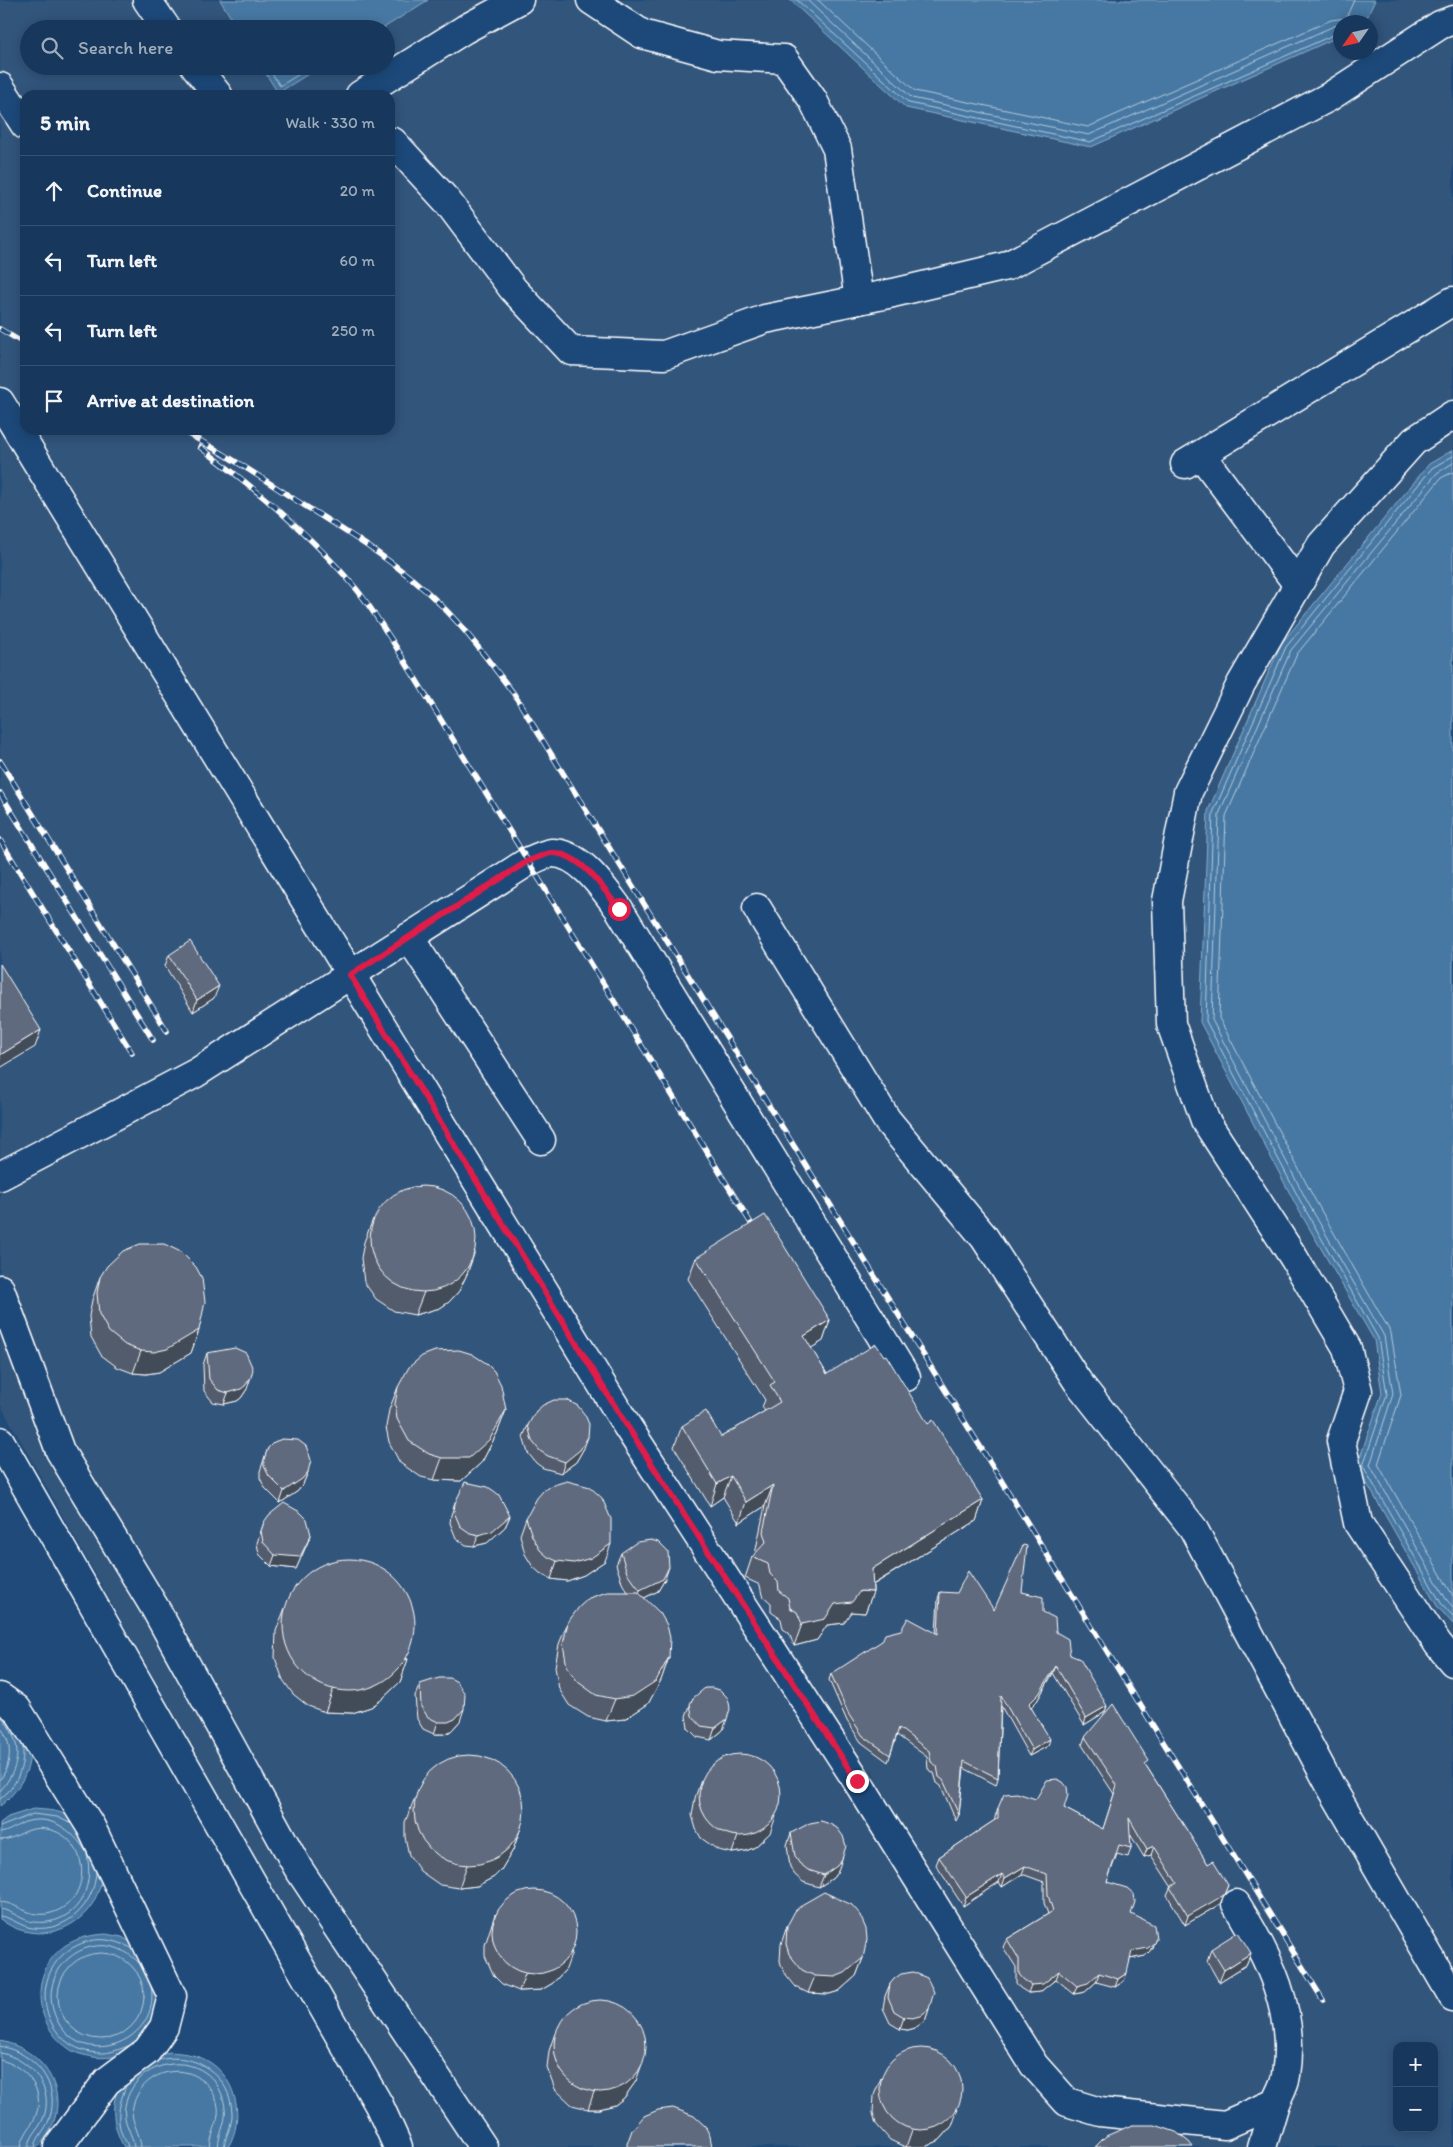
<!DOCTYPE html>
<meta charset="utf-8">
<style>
body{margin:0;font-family:Itim,sans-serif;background:#244365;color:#f1f3f6}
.controls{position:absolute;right:15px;bottom:15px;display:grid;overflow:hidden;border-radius:10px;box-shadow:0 2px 12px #0003}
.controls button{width:45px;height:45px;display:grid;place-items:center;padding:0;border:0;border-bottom:1px solid #365272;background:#17385c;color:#f1f3f6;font:25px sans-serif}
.compass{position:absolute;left:1333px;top:15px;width:45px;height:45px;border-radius:50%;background:#17385c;box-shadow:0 2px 12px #0003;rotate:236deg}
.stop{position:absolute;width:15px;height:15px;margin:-11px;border:4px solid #e11d48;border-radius:50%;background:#fff}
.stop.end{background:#e11d48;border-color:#fff;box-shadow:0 1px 5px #0008}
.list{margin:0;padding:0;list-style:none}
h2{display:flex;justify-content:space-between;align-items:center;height:65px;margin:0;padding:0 20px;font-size:21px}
h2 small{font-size:16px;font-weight:400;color:#9eacbb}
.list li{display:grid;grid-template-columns:32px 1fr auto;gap:15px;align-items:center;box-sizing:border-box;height:70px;padding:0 20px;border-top:1px solid #365272}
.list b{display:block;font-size:19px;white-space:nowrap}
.list em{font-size:16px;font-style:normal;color:#9eacbb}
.icon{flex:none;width:28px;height:28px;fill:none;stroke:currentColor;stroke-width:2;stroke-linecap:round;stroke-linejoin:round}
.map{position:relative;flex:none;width:1453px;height:2147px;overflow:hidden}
.search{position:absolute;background:#17385c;box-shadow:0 2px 12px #0003;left:20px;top:20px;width:375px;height:55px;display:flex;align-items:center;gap:12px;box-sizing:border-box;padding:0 18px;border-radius:28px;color:#9eacbb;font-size:19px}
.panel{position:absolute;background:#17385c;box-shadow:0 2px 12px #0003;left:20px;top:90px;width:375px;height:345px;border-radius:15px}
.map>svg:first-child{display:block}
.built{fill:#32547c;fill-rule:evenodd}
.water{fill:#4678a3;stroke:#90aec8}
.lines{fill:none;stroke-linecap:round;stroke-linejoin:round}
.shore{stroke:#b5c9da;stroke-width:1}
.minor-casing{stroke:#fff;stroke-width:31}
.minor{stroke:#1f4a7a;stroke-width:28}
.rail-casing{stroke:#fff;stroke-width:5.5}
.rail{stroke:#1f4a7a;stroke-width:4;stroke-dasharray:11;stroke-linecap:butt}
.wall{fill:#525c6d;stroke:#fff}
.shaded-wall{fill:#424b59;stroke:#fff}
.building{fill:#5f6b7f;stroke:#fff}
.route{stroke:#e11d48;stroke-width:6}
</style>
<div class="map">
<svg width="1453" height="2147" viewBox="0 0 1453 2147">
<rect width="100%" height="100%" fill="#1f4a7a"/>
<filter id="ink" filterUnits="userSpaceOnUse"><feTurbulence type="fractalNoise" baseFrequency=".02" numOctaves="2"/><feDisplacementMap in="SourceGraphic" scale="10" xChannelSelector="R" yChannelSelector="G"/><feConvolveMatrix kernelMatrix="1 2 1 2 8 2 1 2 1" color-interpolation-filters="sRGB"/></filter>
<g filter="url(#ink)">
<path class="built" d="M0 0H1453V2147H416L0 1404ZM1340 22H1370V52H1340ZM29 29H386V66H29ZM25 95H390V430H25ZM1397 2046H1434V2128H1397Z"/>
<g class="water">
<polygon points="220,0 428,0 382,29 238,29"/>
<polygon points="790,0 1375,0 1365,22 1340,22 1340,36 1091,147 906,108"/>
<polygon points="261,66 321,66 278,93"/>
<polygon points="1453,450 1453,1624 1437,1606 1357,1466 1382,1393 1374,1340 1297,1207 1200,1022 1208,811 1281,644 1429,464"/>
<path d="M0 1701C7 1712 24 1733 28 1744 35 1767 17 1793 0 1806Z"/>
<path d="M33 1809C46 1810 62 1810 73 1819 79 1824 82 1836 86 1843 90 1852 100 1864 101 1874 103 1883 97 1895 93 1903 73 1935 30 1943 0 1919V1823L8 1817Z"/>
<path d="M106 1934 122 1937 141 1948 163 2005C157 2013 136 2047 130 2051 121 2057 103 2059 93 2057 84 2055 75 2054 68 2048 33 2024 29 1970 66 1945 79 1937 92 1935 106 1934Z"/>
<path d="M0 2041C52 2051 77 2106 38 2147H0Z"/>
<path d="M170 2052C182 2053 193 2054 204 2059 236 2074 246 2118 228 2147H124C113 2128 109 2103 121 2083 124 2079 132 2074 136 2071 149 2060 152 2056 170 2052Z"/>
</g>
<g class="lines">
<g class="shore">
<polyline points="797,0 909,103 1090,142 1340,32"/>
<polyline points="807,0 912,98 1089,135 1334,26 1340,25"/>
<polyline points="818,0 915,91 1088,127 1331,20 1346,18 1354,0"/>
<polyline points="267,66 280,86 312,66"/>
<polyline points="1453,456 1432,468 1286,647 1213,813 1206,1021 1302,1204 1378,1338 1387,1394 1363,1466 1441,1603 1453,1616"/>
<polyline points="1453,463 1437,473 1291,650 1219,814 1212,1020 1307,1201 1384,1336 1393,1394 1370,1465 1446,1599 1453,1607"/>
<polyline points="1453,472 1441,478 1297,654 1226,816 1219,1018 1314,1198 1391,1333 1401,1395 1378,1464 1453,1596"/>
<path d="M0 1727C13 1742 12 1764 0 1780"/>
<path d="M0 1791C22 1766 23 1742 1 1716"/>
<path d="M0 1799C17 1786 24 1768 23 1747"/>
<polyline points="0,1827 33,1814 57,1817 72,1824"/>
<path d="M0 1833C9 1832 17 1825 25 1822 51 1814 72 1830 85 1850"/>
<path d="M0 1840C18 1840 25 1825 47 1829 91 1837 94 1901 51 1913 28 1919 19 1903 0 1902"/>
<path d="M0 1909C11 1910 21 1920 33 1922 75 1927 97 1889 86 1851"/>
<path d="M0 1916C11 1917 21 1927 33 1928 67 1932 94 1905 96 1873"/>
<circle cx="101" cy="1996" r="43"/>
<path d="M139 1963C98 1918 29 1968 58 2022 84 2071 162 2041 151 1986"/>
<path d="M0 2046C34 2053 62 2083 49 2120 46 2129 36 2138 35 2147"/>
<path d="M128 2046C120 2049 111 2053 102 2053 41 2054 23 1970 78 1945 97 1936 115 1939 133 1949"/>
<path d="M0 2053C29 2058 56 2088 43 2119 39 2129 29 2137 29 2147"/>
<path d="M0 2060C24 2065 46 2089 36 2115 32 2127 22 2135 21 2147"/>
<path d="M159 2060C195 2051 231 2075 232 2113 233 2125 225 2136 224 2147"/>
<path d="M126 2086C120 2101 116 2116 121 2132 123 2138 127 2141 128 2147"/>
<path d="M134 2147C133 2133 122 2123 125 2106 136 2053 212 2048 224 2102 229 2121 219 2130 218 2147"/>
<path d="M141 2147C141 2133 129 2121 133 2106 144 2063 203 2058 217 2102 222 2119 211 2131 210 2147"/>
</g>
<g class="minor-casing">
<g id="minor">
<polyline points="147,0 167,29"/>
<polyline points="591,0 642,34 718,55 784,59 813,100 837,149 859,300"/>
<polyline points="195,66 218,95"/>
<polyline points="0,87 25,125"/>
<polyline points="360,95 465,29 519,0"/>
<polyline points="390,142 393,142 447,201 513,289 571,351 664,355 765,319 893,293 1007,266 1329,97 1440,25 1453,20"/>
<path d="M0 402 627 1426 857 1781 1034 2065 1067 2102 1100 2112 1225 2125 1275 2103C1279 2094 1285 2084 1286 2075 1296 2011 1269 1957 1236 1904"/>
<polyline points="1453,415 1414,441 1321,545 1241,684 1188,792 1167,901 1171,1024 1205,1120 1294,1258 1347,1348 1358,1391 1341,1441 1358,1523 1438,1644 1453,1662"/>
<polyline points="1201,455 1298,585"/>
<polyline points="1185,464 1453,301"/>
<polyline points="757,908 887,1120 984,1237 1078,1382 1193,1528 1331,1787 1453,1997"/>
<polyline points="409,937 541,1140"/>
<path d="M0 1176 196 1073 529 861C535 859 544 854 551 853 580 852 604 889 619 909L906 1377"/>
<polyline points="0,1289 60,1451 155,1608 298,1868 483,2147"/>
<polyline points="0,1441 379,2105 398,2147"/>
<polyline points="0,1697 17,1709 91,1827 172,1996 164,2027 147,2051 107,2081 58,2147"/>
<polyline points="1262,2147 1275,2103"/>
</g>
</g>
<use href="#minor" class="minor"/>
<g class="rail-casing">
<g id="rail">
<polyline points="0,329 25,344"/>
<path d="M180 430C220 450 257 475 294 499 345 531 399 563 442 606 469 633 491 664 514 694L1323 2000"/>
<path d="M200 447C255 488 308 532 353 585 368 602 380 623 393 642L757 1233"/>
<polyline points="0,761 167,1031"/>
<polyline points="0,793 153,1040"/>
<polyline points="0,840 132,1053"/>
</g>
</g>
<use href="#rail" class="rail"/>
</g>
<g class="wall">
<polygon points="169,955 214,998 193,1012 165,966"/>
<polygon points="373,1219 475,1251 467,1274 459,1291 449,1302 440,1308 415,1315 394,1311 376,1299 364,1282 361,1258 364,1242"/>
<polygon points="696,1258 830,1320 823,1341 811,1348 827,1374 928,1424 983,1500 976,1521 873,1585 873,1592 865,1613 852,1612 844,1623 827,1625 817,1640 794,1646 789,1633 783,1629 781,1619 771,1612 771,1603 762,1595 760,1585 745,1578 752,1557 755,1554 765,1506 739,1523 723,1497 710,1506 674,1447 682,1426 721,1437 765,1411 762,1407 765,1400 688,1279"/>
<polygon points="100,1277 199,1330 191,1353 159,1372 146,1374 133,1373 117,1367 101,1355 91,1337 89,1316 92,1300"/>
<polygon points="207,1353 247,1389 241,1398 237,1401 224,1404 213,1402 204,1391 203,1365"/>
<polygon points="398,1387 506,1410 497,1433 482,1462 461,1481 434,1480 421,1477 400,1463 389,1442 386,1427 389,1410"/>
<polygon points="528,1425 584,1448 576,1462 561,1473 543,1468 536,1463 528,1453 523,1437"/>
<polygon points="268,1448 308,1472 303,1484 298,1491 280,1503 265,1488 260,1478 260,1471"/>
<polygon points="455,1503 510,1516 505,1527 487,1543 474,1546 466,1545 456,1538 450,1523 451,1515"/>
<polygon points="526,1518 605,1561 584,1575 567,1581 551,1579 541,1574 533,1567 525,1554 520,1535"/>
<polygon points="264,1522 311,1535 306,1546 296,1569 271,1566 259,1554 257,1543"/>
<polygon points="621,1553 665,1579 658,1591 644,1598 669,1657 661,1680 648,1704 625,1719 606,1721 588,1717 569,1705 559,1689 555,1667 559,1644 568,1622 628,1592 623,1585 616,1565"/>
<polygon points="940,1592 994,1610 1022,1592 1043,1612 1056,1632 1070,1655 1105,1712 1084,1725 1053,1673 1037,1701 1031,1707 1048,1746 1029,1756 1001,1706 998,1778 996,1785 964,1768 959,1815 956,1821 941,1786 937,1783 934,1773 928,1769 927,1757 897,1735 888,1762 861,1742 847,1721 829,1680 831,1674 936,1633 938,1599"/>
<polygon points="285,1608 408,1659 400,1682 381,1700 371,1707 352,1713 325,1712 308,1706 293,1694 283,1680 275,1658 276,1631"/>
<polygon points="420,1684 460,1721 451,1731 444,1734 434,1734 423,1729 417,1719 415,1696"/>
<polygon points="693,1698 723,1730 711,1740 697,1737 688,1728 686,1716"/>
<polygon points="1085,1737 1147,1767 1208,1864 1228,1885 1220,1904 1185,1925 1167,1895 1171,1886 1151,1855 1144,1857 1130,1834 1131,1848 1128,1857 1117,1854 1107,1882 1131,1914 1153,1946 1150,1951 1145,1956 1130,1959 1124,1981 1115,1987 1096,1982 1085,1992 1074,1994 1056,1979 1040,1992 1028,1993 1020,1988 1016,1983 1016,1967 1003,1947 1007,1939 1048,1914 1044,1903 1044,1882 1022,1874 1002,1887 999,1882 963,1906 936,1865 939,1857 995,1820 995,1817 998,1808 1064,1808 1103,1829 1114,1794 1082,1745"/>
<polygon points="701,1780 770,1833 755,1847 746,1851 732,1853 718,1850 701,1838 696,1829 692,1815 695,1798"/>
<polygon points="414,1800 521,1827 513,1850 501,1870 494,1877 477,1886 459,1888 440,1885 420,1871 409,1855 405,1837 405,1822"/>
<polygon points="791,1833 838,1871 833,1878 819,1887 803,1882 795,1875 790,1867 787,1845"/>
<polygon points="495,1914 566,1969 553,1983 541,1990 519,1991 502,1984 494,1976 485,1956 485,1945"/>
<polygon points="787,1926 863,1958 856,1976 839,1991 829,1994 808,1993 796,1987 783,1971 780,1961 781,1944"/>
<polygon points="1211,1949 1251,1953 1246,1965 1219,1982 1207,1961"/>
<polygon points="890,1984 929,2009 925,2021 915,2028 908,2030 900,2029 890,2023 883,2008 885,1996"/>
<polygon points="555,2033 636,2081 624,2098 615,2105 599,2109 588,2109 572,2105 555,2089 547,2067 549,2051"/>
<polygon points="881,2078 952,2126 940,2140 925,2147 905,2147 890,2140 876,2124 873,2113 874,2095"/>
</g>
<g class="shaded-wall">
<polygon points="219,986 214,998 193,1012 197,1000"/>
<polygon points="41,1030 35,1047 0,1068 0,1055"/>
<polygon points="475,1251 467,1274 459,1291 449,1302 440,1308 415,1315 424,1292"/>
<polygon points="830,1320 823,1341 796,1357 804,1336"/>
<polygon points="199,1330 191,1353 159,1372 146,1374 133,1373 141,1351"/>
<polygon points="251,1377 247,1389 241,1398 237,1401 224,1404 228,1393"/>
<polygon points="506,1410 497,1433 482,1462 461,1481 434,1480 442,1458"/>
<polygon points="588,1437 584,1448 576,1462 561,1473 565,1462"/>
<polygon points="308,1472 303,1484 298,1491 280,1503 284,1491"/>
<polygon points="731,1476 723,1497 710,1506 717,1484"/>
<polygon points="773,1485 765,1506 739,1523 746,1502"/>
<polygon points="983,1500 976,1521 864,1590 872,1569"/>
<polygon points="510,1516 505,1527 487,1543 474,1546 479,1535"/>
<polygon points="311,1535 306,1546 296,1569 271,1566 275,1555"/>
<polygon points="611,1544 605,1561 584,1575 567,1581 551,1579 557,1561"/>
<polygon points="669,1567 665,1579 658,1591 636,1602 640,1590"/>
<polygon points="860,1591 873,1592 865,1613 852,1612 844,1623 827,1625 817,1640 794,1646 802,1624 835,1604"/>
<polygon points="669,1657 661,1680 648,1704 625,1719 606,1721 615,1699"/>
<polygon points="408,1659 400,1682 381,1700 371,1707 352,1713 325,1712 333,1690"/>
<polygon points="1056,1666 1053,1673 1037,1701 1027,1711 1029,1704"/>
<polygon points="1107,1706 1105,1712 1084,1725 1086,1718"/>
<polygon points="464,1709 460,1721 451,1731 444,1734 434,1734 438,1722"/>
<polygon points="727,1719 723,1730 711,1740 715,1728"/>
<polygon points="1050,1739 1048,1746 1029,1756 1032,1750"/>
<polygon points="776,1816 770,1833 755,1847 746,1851 732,1853 738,1836"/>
<polygon points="521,1827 513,1850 501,1870 494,1877 477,1886 459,1888 467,1865"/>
<polygon points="1154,1846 1151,1855 1144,1857 1147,1849"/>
<polygon points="842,1859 838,1871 833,1878 819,1887 824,1875"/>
<polygon points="1025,1866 1022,1874 1002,1887 1005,1878"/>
<polygon points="1002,1874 999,1882 963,1906 966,1897"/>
<polygon points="1228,1885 1220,1904 1185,1925 1188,1916"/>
<polygon points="1156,1938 1150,1951 1145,1956 1129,1959 1132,1951"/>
<polygon points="572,1952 566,1969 553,1983 541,1990 519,1991 525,1974"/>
<polygon points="1251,1953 1246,1965 1219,1982 1224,1970"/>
<polygon points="863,1958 856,1976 839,1991 829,1994 808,1993 815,1976"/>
<polygon points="1059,1971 1056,1979 1040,1992 1028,1993 1031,1985"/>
<polygon points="1099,1973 1096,1982 1085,1992 1074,1994 1077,1986"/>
<polygon points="1127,1973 1124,1981 1115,1987 1118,1979"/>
<polygon points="929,2009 925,2021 915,2028 908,2030 900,2029 904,2017"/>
<polygon points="642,2064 636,2081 624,2098 615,2105 599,2109 588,2109 594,2092"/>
<polygon points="958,2109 952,2126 940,2140 925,2147 906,2147 912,2130"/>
</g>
<g class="building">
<polygon points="190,941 219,986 197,1000 169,955"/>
<polygon points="0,964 41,1030 0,1055"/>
<circle cx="423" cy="1239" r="53"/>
<polygon points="765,1215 830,1320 804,1336 827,1374 876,1344 884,1356 886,1355 928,1424 933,1420 983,1500 872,1569 873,1592 860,1591 852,1602 835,1604 825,1619 802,1624 797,1612 790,1608 788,1598 779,1591 778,1582 770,1574 768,1564 752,1557 766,1542 763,1532 773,1485 746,1502 731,1476 717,1484 682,1426 706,1411 721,1437 780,1402 770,1385 775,1382 696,1258"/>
<polygon points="140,1244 164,1244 181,1252 196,1267 202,1278 205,1302 199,1330 167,1349 154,1352 141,1351 125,1345 109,1332 99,1314 97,1293 100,1277 107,1266 123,1251"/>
<polygon points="235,1348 246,1353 253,1369 251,1377 245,1386 241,1389 228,1393 218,1390 209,1379 207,1353"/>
<polygon points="459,1350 472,1354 486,1363 494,1371 501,1385 506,1410 490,1439 469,1458 442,1458 429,1454 409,1441 397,1419 395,1404 398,1387 409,1367 422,1356 435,1351"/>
<polygon points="554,1400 567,1400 578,1406 585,1415 589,1424 588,1437 580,1450 565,1462 548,1456 540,1451 532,1441 528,1425 536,1411 543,1405"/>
<polygon points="282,1439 298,1440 306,1446 309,1454 311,1460 308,1472 302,1479 284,1491 269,1476 264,1466 264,1459 268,1448 274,1442"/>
<polygon points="567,1481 590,1487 602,1498 611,1519 611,1544 591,1558 574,1563 557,1561 548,1557 540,1550 532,1536 526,1518 537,1498 543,1491 550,1486"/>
<polygon points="465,1482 488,1487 494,1491 499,1495 510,1516 492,1531 479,1535 470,1533 460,1526 454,1512 455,1503"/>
<polygon points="284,1503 300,1512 307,1519 311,1535 300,1557 275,1555 263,1542 261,1531 264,1522 269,1515"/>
<polygon points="651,1540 658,1542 668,1552 669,1567 663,1579 640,1590 627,1573 621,1553 637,1542"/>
<polygon points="1023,1545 1027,1546 1022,1592 1043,1597 1043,1612 1055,1618 1056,1632 1068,1639 1070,1655 1080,1659 1107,1706 1086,1718 1056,1666 1039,1694 1029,1704 1050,1739 1032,1750 1001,1696 998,1778 964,1761 959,1815 943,1780 939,1777 937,1766 931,1762 929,1751 899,1728 890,1755 863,1736 849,1715 831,1674 882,1641 885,1634 901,1630 908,1618 938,1634 940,1592 957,1593 968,1571 994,1610"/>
<circle cx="349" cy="1625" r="66"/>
<polygon points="607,1592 638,1592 660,1613 667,1625 670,1638 669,1657 656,1681 633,1696 615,1699 596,1695 578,1682 567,1667 563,1644 568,1622 579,1607 589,1598"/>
<polygon points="439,1678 450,1678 457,1682 465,1694 464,1709 455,1719 448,1722 438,1722 428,1717 421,1707 420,1684"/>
<polygon points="705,1688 712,1688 720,1690 727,1697 729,1702 730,1709 727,1719 715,1728 701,1726 692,1716 690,1704 693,1698"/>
<polygon points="1113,1704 1149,1761 1145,1764 1188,1832 1208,1864 1213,1861 1228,1885 1224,1895 1188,1916 1170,1887 1177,1883 1154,1846 1147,1849 1129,1818 1131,1848 1119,1845 1107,1882 1127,1888 1134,1894 1135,1902 1131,1914 1154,1925 1156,1938 1154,1943 1148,1948 1132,1951 1127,1973 1118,1979 1099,1973 1088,1983 1077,1986 1059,1971 1043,1984 1031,1985 1023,1979 1019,1974 1019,1959 1007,1939 1053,1911 1048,1895 1047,1874 1025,1866 1005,1878 1002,1874 966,1897 939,1857 998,1818 998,1808 1004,1794 1017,1793 1036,1799 1047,1780 1057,1779 1063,1782 1067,1787 1068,1795 1064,1808 1103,1829 1117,1785 1085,1737"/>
<circle cx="740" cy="1795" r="41"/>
<circle cx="469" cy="1810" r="55"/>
<polygon points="821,1821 830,1824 837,1828 843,1836 846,1846 842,1859 837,1866 824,1875 808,1870 799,1863 795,1856 791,1833 810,1823"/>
<circle cx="534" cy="1932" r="42"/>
<polygon points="824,1892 852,1905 859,1913 866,1929 867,1939 863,1958 845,1973 835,1977 815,1976 802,1970 789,1954 786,1944 787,1926 795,1911 803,1904"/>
<polygon points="1238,1932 1251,1953 1224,1970 1211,1949"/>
<polygon points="913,1972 927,1978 934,1992 929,2009 920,2016 912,2018 904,2017 894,2011 888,1997 890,1984 894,1979 901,1974"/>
<circle cx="600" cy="2046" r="46"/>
<circle cx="921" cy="2089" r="41"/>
<polygon points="673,2108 694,2116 705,2126 710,2136 712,2147 627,2147 627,2144 632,2130 644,2116 658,2110"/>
<polygon points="1132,2125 1155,2125 1176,2132 1189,2142 1193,2147 1095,2147 1106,2136"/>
</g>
</g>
<g class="lines" filter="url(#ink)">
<path class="route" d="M619 909C604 889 580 852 551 853 544 854 535 859 528 861L350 975 627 1426 857 1781"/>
</g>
</svg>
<div class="controls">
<button>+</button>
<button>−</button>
</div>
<svg class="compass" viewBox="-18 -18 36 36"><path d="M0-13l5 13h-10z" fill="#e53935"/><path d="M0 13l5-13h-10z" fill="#9eacbb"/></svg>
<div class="stop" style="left:619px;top:909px"></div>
<div class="stop end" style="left:857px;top:1781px"></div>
<div class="search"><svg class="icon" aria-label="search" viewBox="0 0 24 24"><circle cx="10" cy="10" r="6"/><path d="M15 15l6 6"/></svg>Search here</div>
<section class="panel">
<h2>5 min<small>Walk · 330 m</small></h2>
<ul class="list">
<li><svg class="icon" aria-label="ahead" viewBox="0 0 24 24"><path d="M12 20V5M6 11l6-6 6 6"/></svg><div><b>Continue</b></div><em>20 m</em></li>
<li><svg class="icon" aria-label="left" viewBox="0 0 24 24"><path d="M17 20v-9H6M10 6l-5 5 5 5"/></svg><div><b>Turn left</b></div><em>60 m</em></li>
<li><svg class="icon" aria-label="left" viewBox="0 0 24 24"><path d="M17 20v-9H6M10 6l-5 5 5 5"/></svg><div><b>Turn left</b></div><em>250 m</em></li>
<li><svg class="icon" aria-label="arrive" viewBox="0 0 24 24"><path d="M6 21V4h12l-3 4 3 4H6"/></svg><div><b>Arrive at destination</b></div></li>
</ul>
</section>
</div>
